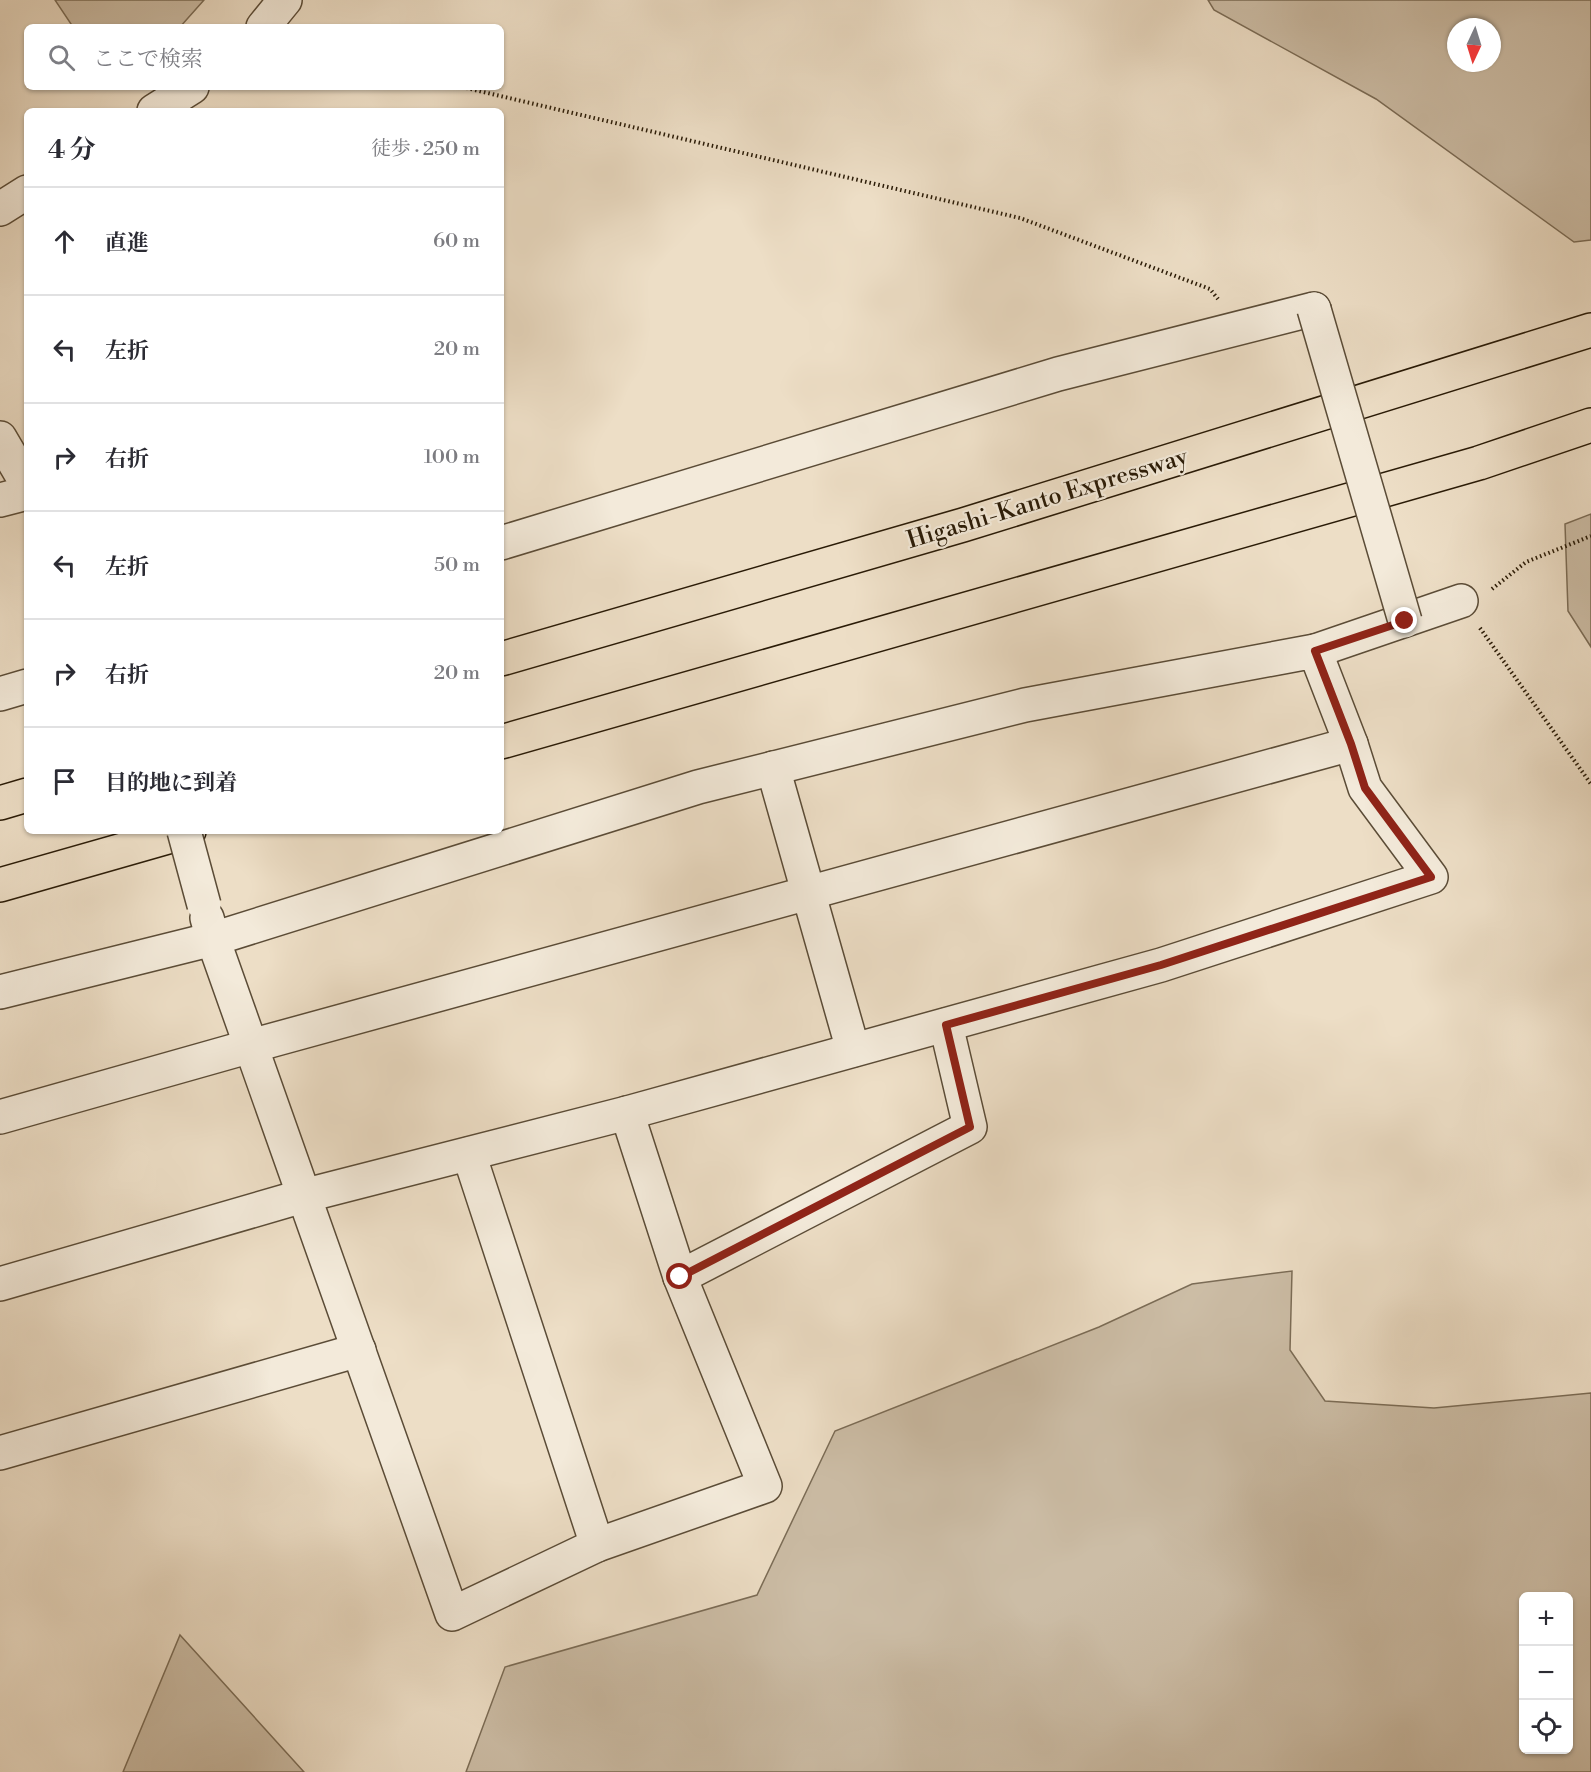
<!DOCTYPE html>
<html lang="ja">
<meta charset="utf-8">
<style>
body{margin:0;font-family:"Libre Bodoni","Noto Serif JP",serif;background:#f7f7f7;color:#2b2b33}
.controls{position:absolute;right:18px;bottom:18px;display:grid;overflow:hidden;border-radius:9px;box-shadow:0 2px 4px #0004}
.controls button{width:54px;height:54px;display:grid;place-items:center;padding:0;border:0;border-bottom:2px solid #e1e1e2;background:#fff;color:#2b2b33;font:30px sans-serif}
.compass{position:absolute;left:1447px;top:18px;width:54px;height:54px;border-radius:50%;background:#fff;box-shadow:0 2px 4px #0004;rotate:184deg}
.stop{position:absolute;width:18px;height:18px;margin:-14px;border:4px solid #8f2418;border-radius:50%;background:#fff}
.stop.end{background:#8f2418;border-color:#fff;box-shadow:0 2px 6px #0008}
.list{margin:0;padding:0;list-style:none}
h2{display:flex;justify-content:space-between;align-items:center;height:78px;margin:0;padding:0 24px;font-size:26px}
h2 small{font-size:20px;font-weight:400;color:#7c7c81}
.list li{display:grid;grid-template-columns:39px 1fr auto;gap:18px;align-items:center;box-sizing:border-box;height:108px;padding:0 24px;border-top:2px solid #e1e1e2}
.list b{display:block;font-size:22px;white-space:nowrap}
.list em{font-size:20px;font-style:normal;color:#7c7c81}
.icon{flex:none;width:33px;height:33px;fill:none;stroke:currentColor;stroke-width:2;stroke-linecap:round;stroke-linejoin:round}
.map{position:relative;flex:none;width:1591px;height:1772px;overflow:hidden}
.search{position:absolute;background:#fff;box-shadow:0 2px 4px #0004;left:24px;top:24px;width:480px;height:66px;display:flex;align-items:center;gap:15px;box-sizing:border-box;padding:0 21px;border-radius:9px;color:#7c7c81;font-size:22px}
.panel{position:absolute;background:#fff;box-shadow:0 2px 4px #0004;left:24px;top:108px;width:480px;height:726px;border-radius:9px}
.map>svg:first-child{display:block}
.green{fill:#ccbda6;stroke:#7b6c56;stroke-width:1.5;fill-rule:evenodd}
.lines{fill:none;stroke-linecap:round;stroke-linejoin:round}
.minor-casing{stroke:#5b4c37;stroke-width:36}
.motorway-casing{stroke:#2a1b07;stroke-width:36}
.path{stroke:#2a1b07;stroke-width:4;stroke-dasharray:1.5 3;stroke-linecap:butt}
.minor{stroke:#f3eada;stroke-width:33}
.motorway{stroke:#eddec6;stroke-width:33}
.minor-bridge-casing{stroke:#5b4c37;stroke-width:36;stroke-linecap:butt}
.minor-bridge{stroke:#f3eada;stroke-width:33}
.route{stroke:#8f2418;stroke-width:8}
.labels{text-anchor:middle;stroke-width:4.5;stroke-linejoin:round;paint-order:stroke}
.street-label{font-size:24px;fill:#2a1b07;stroke:#f3eada}
</style>
<div class="map">
<svg width="1591" height="1772" viewBox="0 0 1591 1772">
<rect width="100%" height="100%" fill="#eddec6"/>
<filter id="stains"><feTurbulence type="fractalNoise" baseFrequency=".00333" numOctaves="4"/><feColorMatrix values="0 0 0 0 .2 0 0 0 0 .09 0 0 0 0 .02 0 0 0 .5 -.17"/></filter>
<radialGradient id="worn" r=".72"><stop offset=".6" stop-color="#630" stop-opacity="0"/><stop offset="1" stop-color="#630" stop-opacity=".3"/></radialGradient>
<g class="green">
<polygon points="55,0 204,0 180,27 73,27"/>
<path d="M1208 0H1591V240L1574 242 1376 99 1214 10ZM1456 27H1492V63H1456Z"/>
<polygon points="1591,514 1591,647 1568,611 1565,524"/>
<path d="M1292 1271 1290 1350 1325 1401 1434 1408 1591 1393V1772H466L505 1667 757 1595 835 1431 1099 1327 1192 1284ZM1568 1596V1750H1524V1596Z"/>
<polygon points="180,1635 304,1772 123,1772"/>
</g>
<g class="lines">
<g class="minor-casing">
<g id="minor">
<polyline points="263,27 285,0"/>
<polyline points="154,111 192,87"/>
<polyline points="0,209 27,192"/>
<polyline points="0,438 27,484"/>
<polyline points="0,500 27,493"/>
<polyline points="501,543 1058,374 1314,309"/>
<polyline points="1315,651 1461,601"/>
<polyline points="0,694 27,686"/>
<polyline points="773,768 853,1050"/>
<polyline points="207,918 213,939 452,1614 597,1545 765,1486 680,1277 627,1113"/>
<polyline points="0,992 213,939 698,787 1025,705 1315,651 1351,744 1365,788 1431,877 1161,965 627,1113 303,1196 0,1284"/>
<polyline points="0,1117 251,1046 1351,744"/>
<polyline points="469,1154 597,1545"/>
<polyline points="680,1277 970,1127 946,1025"/>
<polyline points="0,1453 359,1350"/>
</g>
</g>
<g class="motorway-casing">
<g id="motorway">
<polyline points="501,659 963,525 1591,330"/>
<polyline points="501,742 1479,463 1591,425"/>
<polyline points="0,803 27,795"/>
<polyline points="0,885 189,831"/>
</g>
</g>
<g class="path">
<polyline points="462,87 1020,218 1210,289 1218,299"/>
<polyline points="1492,589 1526,562 1591,536"/>
<polyline points="1480,628 1591,784"/>
</g>
<use href="#minor" class="minor"/>
<use href="#motorway" class="motorway"/>
<g class="minor-bridge-casing">
<g id="minor-bridge">
<polyline points="1314,309 1405,621"/>
<polyline points="184,831 204,905"/>
</g>
</g>
<use href="#minor-bridge" class="minor-bridge"/>
</g>
<g class="lines">
<polyline class="route" points="680,1277 970,1127 946,1025 1161,965 1431,877 1365,788 1351,744 1315,651 1405,621"/>
</g>
<g class="labels">
<g class="street-label">
<text transform="translate(1047 498) rotate(-17)" y="8">Higashi-Kanto Expressway</text>
</g>
</g>
<rect width="100%" height="100%" filter="url(#stains)"/>
<rect width="100%" height="100%" fill="url(#worn)"/>
</svg>
<div class="controls">
<button>+</button>
<button>−</button>
<button><svg class="icon" aria-label="locate" viewBox="0 0 24 24"><circle cx="12" cy="12" r="6"/><path d="M12 2v4M12 18v4M2 12h4M18 12h4"/></svg></button>
</div>
<svg class="compass" viewBox="-18 -18 36 36"><path d="M0-13l5 13h-10z" fill="#e53935"/><path d="M0 13l5-13h-10z" fill="#7c7c81"/></svg>
<div class="stop" style="left:680px;top:1277px"></div>
<div class="stop end" style="left:1405px;top:621px"></div>
<div class="search"><svg class="icon" aria-label="search" viewBox="0 0 24 24"><circle cx="10" cy="10" r="6"/><path d="M15 15l6 6"/></svg>ここで検索</div>
<section class="panel">
<h2>4 分<small>徒歩 · 250 m</small></h2>
<ul class="list">
<li><svg class="icon" aria-label="ahead" viewBox="0 0 24 24"><path d="M12 20V5M6 11l6-6 6 6"/></svg><div><b>直進</b></div><em>60 m</em></li>
<li><svg class="icon" aria-label="left" viewBox="0 0 24 24"><path d="M17 20v-9H6M10 6l-5 5 5 5"/></svg><div><b>左折</b></div><em>20 m</em></li>
<li><svg class="icon" aria-label="right" viewBox="0 0 24 24"><path d="M7 20v-9h11M14 6l5 5-5 5"/></svg><div><b>右折</b></div><em>100 m</em></li>
<li><svg class="icon" aria-label="left" viewBox="0 0 24 24"><path d="M17 20v-9H6M10 6l-5 5 5 5"/></svg><div><b>左折</b></div><em>50 m</em></li>
<li><svg class="icon" aria-label="right" viewBox="0 0 24 24"><path d="M7 20v-9h11M14 6l5 5-5 5"/></svg><div><b>右折</b></div><em>20 m</em></li>
<li><svg class="icon" aria-label="arrive" viewBox="0 0 24 24"><path d="M6 21V4h12l-3 4 3 4H6"/></svg><div><b>目的地に到着</b></div></li>
</ul>
</section>
</div>
